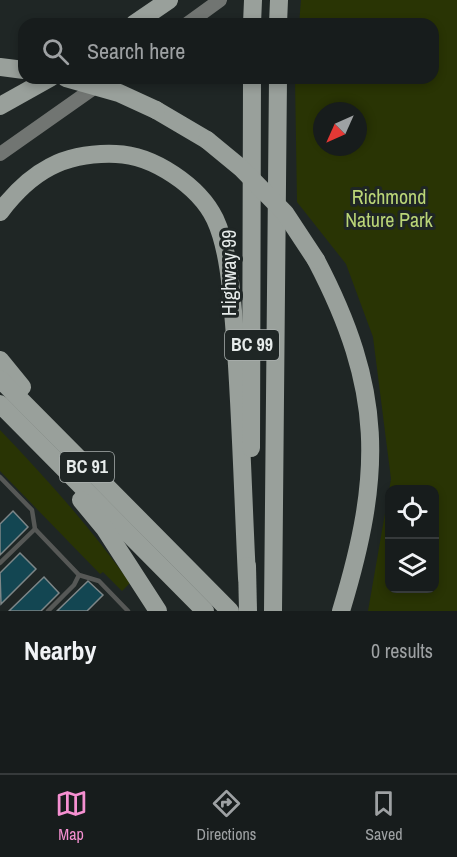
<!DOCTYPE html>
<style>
body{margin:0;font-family:"Archivo Narrow",sans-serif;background:#242929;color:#f1f3f6}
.controls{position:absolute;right:18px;bottom:18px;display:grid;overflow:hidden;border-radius:12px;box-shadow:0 3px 9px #0003}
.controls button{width:54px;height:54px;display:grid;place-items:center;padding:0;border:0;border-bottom:2px solid #363a3b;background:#171c1c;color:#f1f3f6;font:30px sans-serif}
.compass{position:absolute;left:313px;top:102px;width:54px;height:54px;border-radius:50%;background:#171c1c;box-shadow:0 3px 9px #0003;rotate:225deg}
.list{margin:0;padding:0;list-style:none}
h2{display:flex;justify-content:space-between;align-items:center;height:78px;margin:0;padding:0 24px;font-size:26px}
h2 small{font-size:20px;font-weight:400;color:#9ea1a3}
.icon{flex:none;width:33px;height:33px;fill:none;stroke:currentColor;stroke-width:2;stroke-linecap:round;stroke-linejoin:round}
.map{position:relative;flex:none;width:457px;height:611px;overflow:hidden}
.search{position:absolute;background:#171c1c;box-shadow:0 3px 9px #0003;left:18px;right:18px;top:18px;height:66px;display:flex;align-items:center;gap:15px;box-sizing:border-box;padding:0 21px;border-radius:18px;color:#9ea1a3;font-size:22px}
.sheet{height:162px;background:#171c1c}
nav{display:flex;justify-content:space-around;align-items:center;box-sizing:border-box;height:84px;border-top:2px solid #363a3b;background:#171c1c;font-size:16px;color:#9ea1a3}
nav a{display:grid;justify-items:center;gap:3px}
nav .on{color:#f590d1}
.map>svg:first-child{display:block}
.green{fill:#293404;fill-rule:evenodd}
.building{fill:#134652;stroke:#7d8688;stroke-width:1.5}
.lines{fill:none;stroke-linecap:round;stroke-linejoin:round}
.service{stroke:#565856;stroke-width:4.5}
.secondary{stroke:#717572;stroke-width:14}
.motorway{stroke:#99a09b;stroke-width:18}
.motorway-bridge{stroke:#99a09b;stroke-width:18}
.labels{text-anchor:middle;stroke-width:6;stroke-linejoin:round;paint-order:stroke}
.shield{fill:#1f2625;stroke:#aab0af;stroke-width:1.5}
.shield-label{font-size:18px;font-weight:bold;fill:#e6ebea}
.park-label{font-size:20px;fill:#bad577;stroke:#1f2625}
.street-label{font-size:20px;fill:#e6ebea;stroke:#1f2625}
</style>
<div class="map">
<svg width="457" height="611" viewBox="0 0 457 611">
<rect width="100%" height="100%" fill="#1f2625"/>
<g class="green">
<path d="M301 0H457V611H368L391 479 373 337 346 264 297 202 295 78H433V24H299ZM322 111H358V147H322ZM390 490H434V588H390Z"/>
<path d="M0 430C47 479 91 528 130 583L122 591 103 572 100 574 0 471Z"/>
</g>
<g class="building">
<polygon points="13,511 28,527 0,555 0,524"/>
<polygon points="20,553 36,569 1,604 0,573"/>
<polygon points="44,577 59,593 41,611 9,611"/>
<polygon points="88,581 103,595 87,611 57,611"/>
</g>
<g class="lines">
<g class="service">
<polyline points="0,477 32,510 35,529 79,575 99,581 128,611"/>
<polyline points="0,563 35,529"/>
<polyline points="48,611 74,585 79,575"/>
</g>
<g class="secondary">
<polyline points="187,24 220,0"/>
<polyline points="0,154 108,78"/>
</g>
<g class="motorway">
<polyline points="134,24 169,0"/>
<polyline points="252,24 253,0"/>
<polyline points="278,24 279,0"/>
<polyline points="0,67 24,70"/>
<polyline points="0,106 50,78"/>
<polyline points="156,110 207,140"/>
<path d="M0 212C31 171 64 152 116 154 153 155 199 186 215 219 230 251 232 301 235 336 241 416 243 497 247 578"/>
<path d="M316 260C384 390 383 473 341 611"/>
<polyline points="0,360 22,387"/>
<polyline points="0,379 230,611"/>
<polyline points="0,404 205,611"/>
<polyline points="251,448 252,78"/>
<polyline points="81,500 105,529 158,611"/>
<polyline points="247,566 248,611"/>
<polyline points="273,611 278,78"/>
</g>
<g class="motorway-bridge">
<polyline points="66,78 119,93 156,110"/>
<polyline points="207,140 241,168 285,213 316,260"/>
</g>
</g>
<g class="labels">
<g class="shield">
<rect x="225" y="330" width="54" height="30" rx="4.5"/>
<rect x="60" y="452" width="54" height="30" rx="4.5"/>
</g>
<g class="shield-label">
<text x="252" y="351">BC 99</text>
<text x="87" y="473">BC 91</text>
</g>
<g class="park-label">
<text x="389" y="204">Richmond<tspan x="389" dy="23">Nature Park</tspan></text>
</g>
<g class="street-label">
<text transform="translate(229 273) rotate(-90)" y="7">Highway 99</text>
</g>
</g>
</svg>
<div class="controls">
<button><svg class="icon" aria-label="locate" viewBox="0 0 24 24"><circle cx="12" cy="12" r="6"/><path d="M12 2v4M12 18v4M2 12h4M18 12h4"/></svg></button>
<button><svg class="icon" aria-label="layers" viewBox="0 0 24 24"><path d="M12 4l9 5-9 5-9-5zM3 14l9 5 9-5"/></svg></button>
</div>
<svg class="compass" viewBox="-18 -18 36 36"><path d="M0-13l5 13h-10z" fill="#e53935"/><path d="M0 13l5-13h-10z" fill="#9ea1a3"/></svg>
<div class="search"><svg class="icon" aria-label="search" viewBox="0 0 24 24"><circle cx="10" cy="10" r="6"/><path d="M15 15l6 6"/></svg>Search here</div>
</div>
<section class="sheet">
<h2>Nearby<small>0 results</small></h2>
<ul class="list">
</ul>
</section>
<nav>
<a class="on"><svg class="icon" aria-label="map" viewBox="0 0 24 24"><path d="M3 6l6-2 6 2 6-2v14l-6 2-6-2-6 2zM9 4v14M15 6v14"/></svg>Map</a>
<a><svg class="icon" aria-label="directions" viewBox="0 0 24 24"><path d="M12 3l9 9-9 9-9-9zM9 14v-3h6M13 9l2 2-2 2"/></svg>Directions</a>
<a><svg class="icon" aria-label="saved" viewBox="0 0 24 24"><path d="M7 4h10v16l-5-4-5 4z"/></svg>Saved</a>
</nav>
